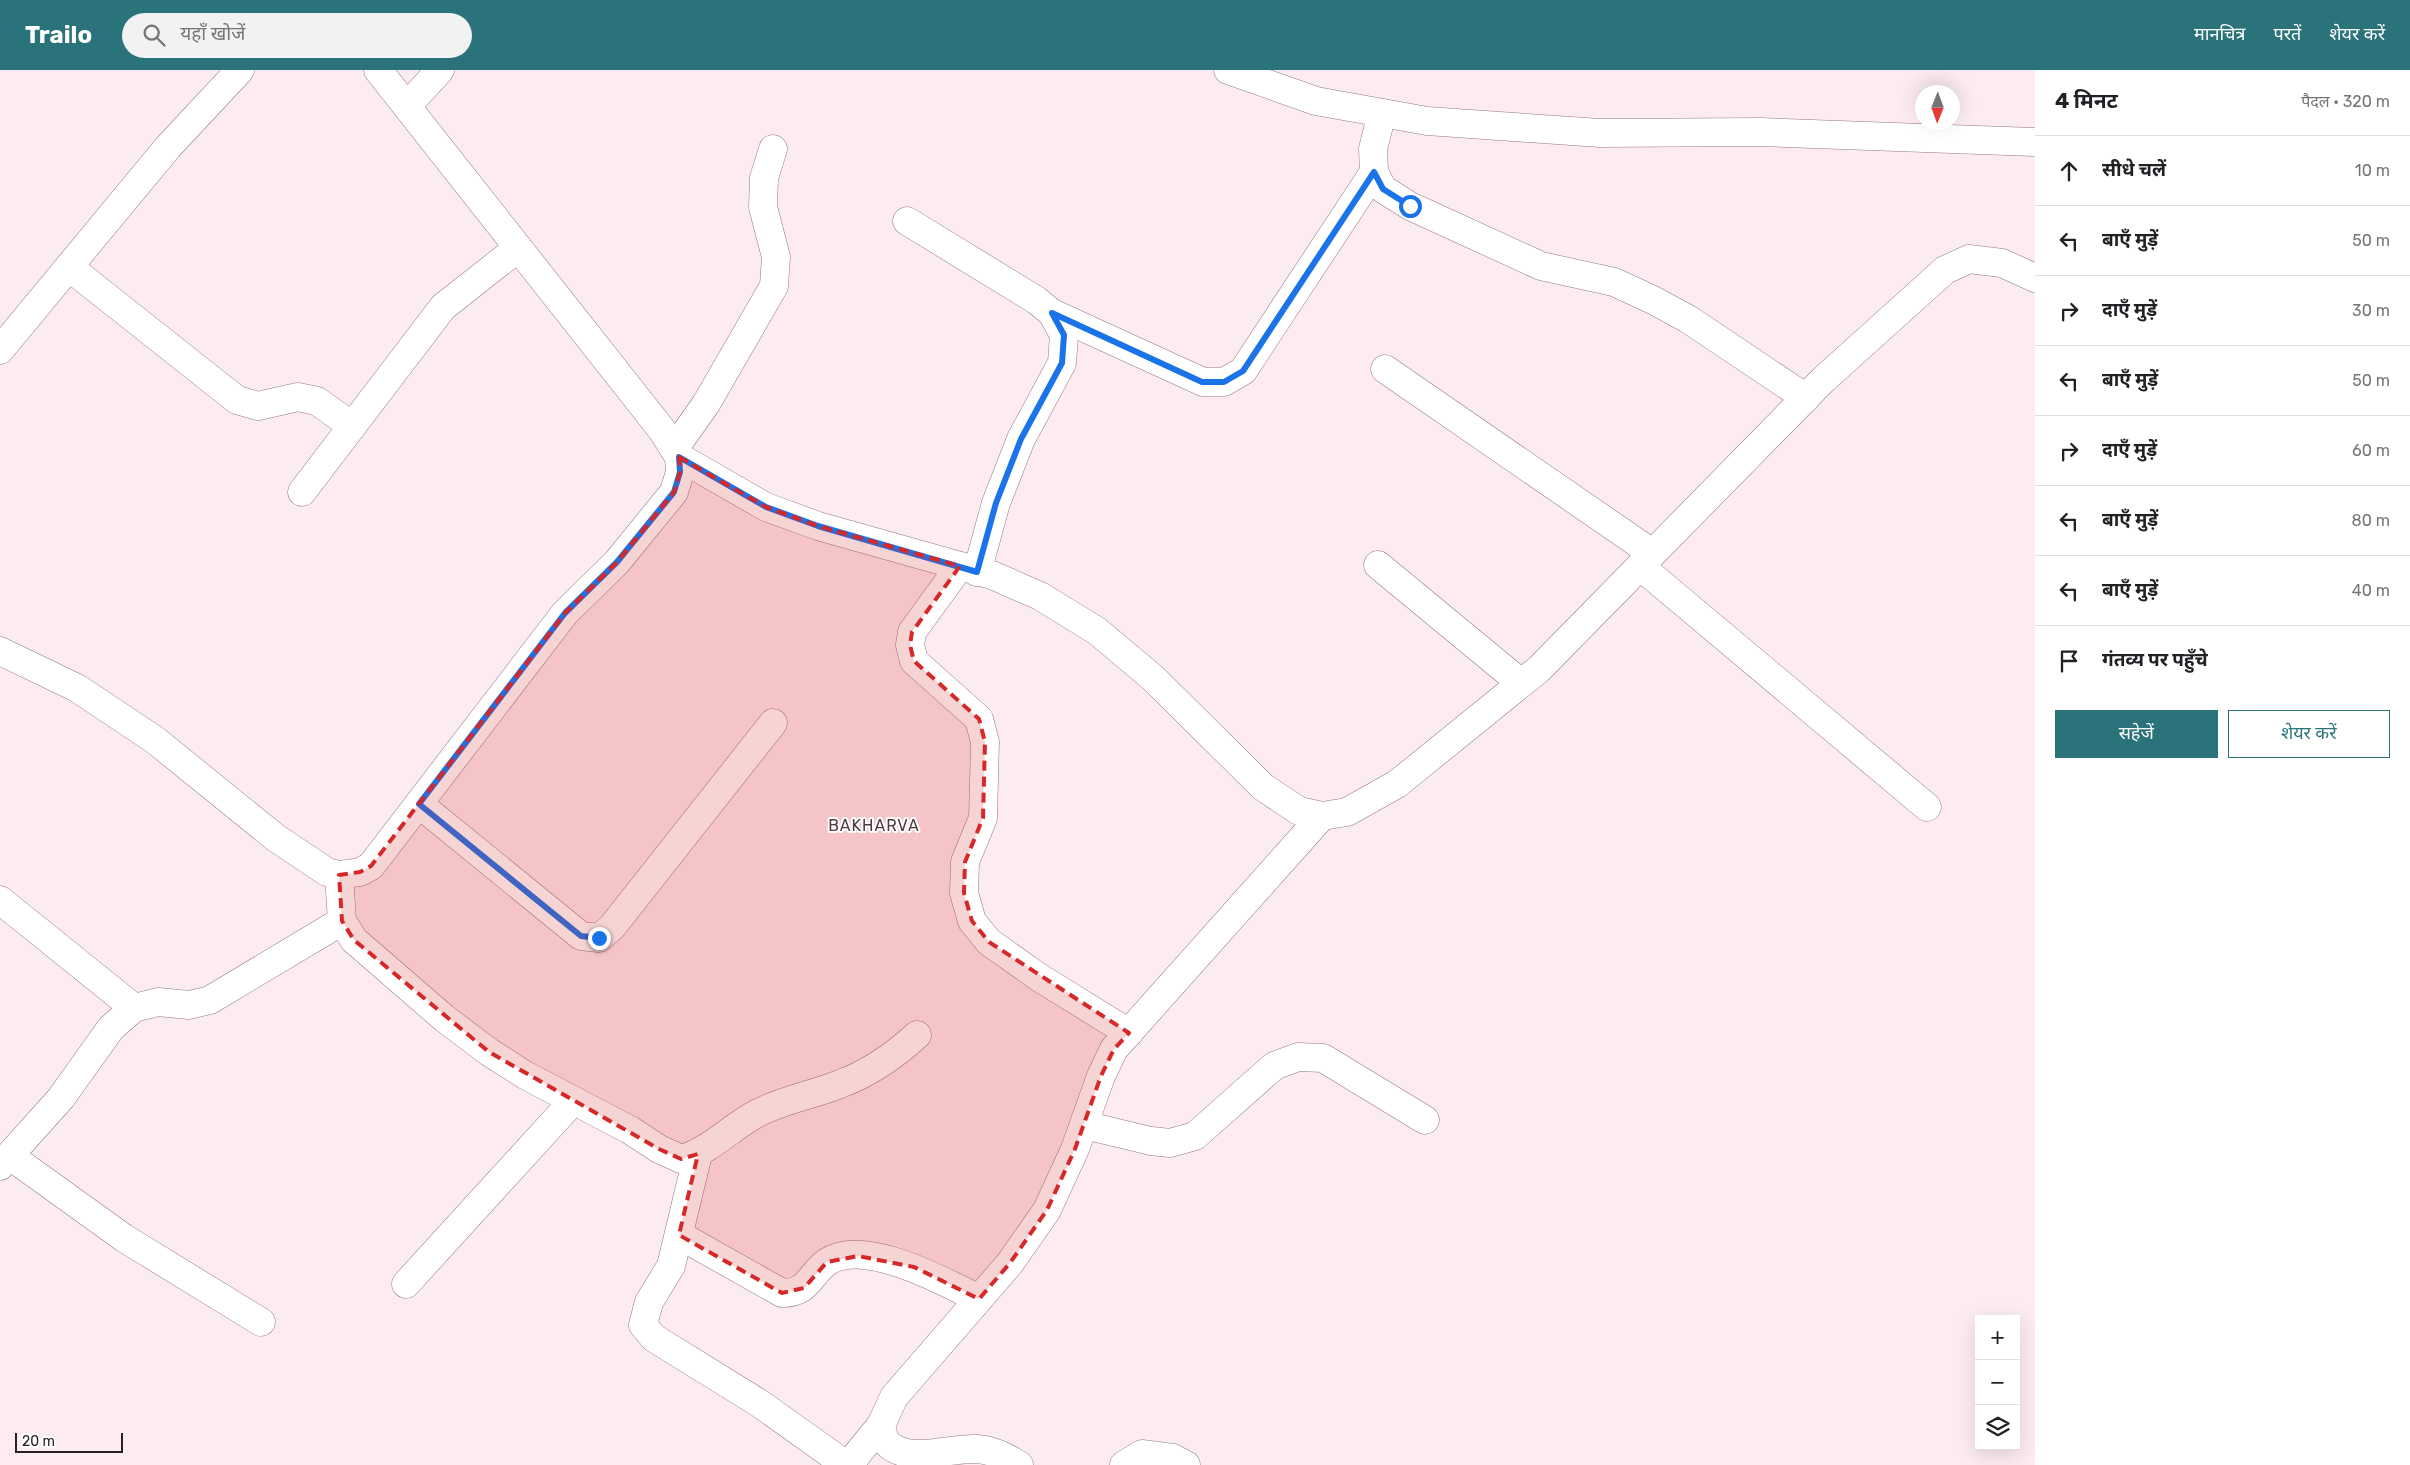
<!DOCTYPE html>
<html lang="hi">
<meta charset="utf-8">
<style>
body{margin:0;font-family:Rubik,"Noto Sans Devanagari",sans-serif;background:#f2f2f2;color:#202124}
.controls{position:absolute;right:15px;bottom:15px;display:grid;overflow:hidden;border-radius:0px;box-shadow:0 5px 20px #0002}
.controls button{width:45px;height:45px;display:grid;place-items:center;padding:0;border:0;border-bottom:1px solid #e0e0e0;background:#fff;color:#202124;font:25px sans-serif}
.compass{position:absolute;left:1915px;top:15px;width:45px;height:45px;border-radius:50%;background:#fff;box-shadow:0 5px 20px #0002;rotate:181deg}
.scale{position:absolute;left:15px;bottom:12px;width:108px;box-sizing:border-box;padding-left:5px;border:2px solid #2a2023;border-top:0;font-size:14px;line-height:18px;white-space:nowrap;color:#2a2023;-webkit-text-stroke:4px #fff;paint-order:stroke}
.stop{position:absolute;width:15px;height:15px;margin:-11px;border:4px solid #1a73e8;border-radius:50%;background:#fff}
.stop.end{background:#1a73e8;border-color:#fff;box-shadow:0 1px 5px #0008}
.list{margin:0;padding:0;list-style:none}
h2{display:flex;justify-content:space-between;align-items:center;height:65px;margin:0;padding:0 20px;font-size:21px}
h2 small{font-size:16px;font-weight:400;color:#757577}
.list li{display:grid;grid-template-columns:32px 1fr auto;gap:15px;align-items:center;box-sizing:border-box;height:70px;padding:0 20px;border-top:1px solid #e0e0e0}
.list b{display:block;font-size:19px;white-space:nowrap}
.list em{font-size:16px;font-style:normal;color:#757577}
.actions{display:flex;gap:10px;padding:15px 20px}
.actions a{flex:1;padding:11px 0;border:1px solid #2a737b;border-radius:0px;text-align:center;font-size:18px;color:#2a737b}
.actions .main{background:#2a737b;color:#fff}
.icon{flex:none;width:28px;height:28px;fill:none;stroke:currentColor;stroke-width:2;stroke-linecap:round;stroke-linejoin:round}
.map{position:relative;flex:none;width:2035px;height:1395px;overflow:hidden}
header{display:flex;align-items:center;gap:30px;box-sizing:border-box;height:70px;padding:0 25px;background:#2a737b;color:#fff}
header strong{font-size:24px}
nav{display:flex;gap:28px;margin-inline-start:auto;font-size:18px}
.search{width:350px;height:45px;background:#f2f2f2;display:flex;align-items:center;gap:12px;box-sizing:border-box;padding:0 18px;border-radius:28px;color:#757577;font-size:19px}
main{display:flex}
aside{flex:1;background:#fff}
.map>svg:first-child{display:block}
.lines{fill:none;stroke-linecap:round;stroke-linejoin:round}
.minor-casing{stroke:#937a83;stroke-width:29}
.minor{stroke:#fff;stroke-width:28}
.route{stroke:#1a73e8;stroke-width:6}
.marked{fill:#d62828;fill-opacity:0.2;stroke:#d62828;stroke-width:4;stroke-dasharray:10 6;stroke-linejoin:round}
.labels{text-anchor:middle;stroke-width:4;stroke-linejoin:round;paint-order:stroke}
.quarter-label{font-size:16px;letter-spacing:1px;fill:#4f3941;stroke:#fff}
</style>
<header>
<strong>Trailo</strong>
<div class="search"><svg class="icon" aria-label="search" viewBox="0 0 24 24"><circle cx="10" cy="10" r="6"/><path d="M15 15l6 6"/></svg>यहाँ खोजें</div>
<nav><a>मानचित्र</a><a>परतें</a><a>शेयर करें</a></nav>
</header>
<main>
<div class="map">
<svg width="2035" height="1395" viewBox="0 0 2035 1395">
<rect width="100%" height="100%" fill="#fcebf0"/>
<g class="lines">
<g class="minor-casing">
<g id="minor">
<polyline points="1228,0 1316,31 1427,51 1600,63 1760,62 2035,72"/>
<polyline points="407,36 440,0"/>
<polyline points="1382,43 1373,79 1374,102 1383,119 1410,136 1541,196 1614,212 1653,230 1688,249 1806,328"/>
<polyline points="907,151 1036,230 1052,243 1064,265 1062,293 1021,369 996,433 977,502"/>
<polyline points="69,197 237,330 258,336 298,327 317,331 352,356"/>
<polyline points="1052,243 1203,312 1224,312 1243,301 1374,102"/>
<polyline points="0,280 168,77 240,0"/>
<polyline points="1385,299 1652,483"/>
<polyline points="674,379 706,334 774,216 776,187 763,137 764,108 773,79"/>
<polyline points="679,387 766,437 818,456 992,505 1040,526 1097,561 1153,608 1263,717 1299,741 1322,746 1347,742 1397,714 1539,599 1823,310 1945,200 1969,189 2002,193 2035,208"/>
<polyline points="302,422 443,237 518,178"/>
<polyline points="1378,495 1521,613"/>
<polyline points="960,496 912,562 910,575 914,591 979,649 985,672 983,748 965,792 964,823 972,851 989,872 1040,908 1129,963"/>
<polyline points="1640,496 1927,737"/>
<polyline points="0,581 77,618 155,670 276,768 327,802 339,805 360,802 371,796 565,543 617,492 674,422 680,402 679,387 662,360 378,0"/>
<polyline points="419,734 581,866 599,868 612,857 773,653"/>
<path d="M339 805 342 851 354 870 444 948 489 982 525 1005 630 1060 659 1079 681 1089C710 1081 730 1058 756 1044 782 1030 813 1025 840 1014 870 1003 894 986 917 965"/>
<polyline points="0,830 134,938"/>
<polyline points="1084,1055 1151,1071 1170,1073 1195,1066 1274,996 1298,987 1323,988 1425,1050"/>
<polyline points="698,1084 671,1196 649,1232 643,1255 654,1268 759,1333 846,1395"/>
<polyline points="10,1086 124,1168 261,1252"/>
<polyline points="0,1096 61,1028 111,958 134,938 158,932 189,935 210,930 342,851"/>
<path d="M679 1165 782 1223C809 1223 809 1205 827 1192 864 1167 945 1212 979 1229"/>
<polyline points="406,1214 573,1031"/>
<polyline points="852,1395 855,1387 881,1355"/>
<path d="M1019 1395C1006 1387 993 1380 977 1379 950 1377 909 1395 887 1373 884 1369 882 1360 881 1355L894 1327 1010 1193 1047 1140 1075 1079 1101 1006 1114 979 1322 746"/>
<polyline points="1124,1395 1142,1384 1173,1388 1186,1395"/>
</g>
</g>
<use href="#minor" class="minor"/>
</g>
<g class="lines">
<polyline class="route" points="599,868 581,866 419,734 565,543 617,492 674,422 680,402 679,387 766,437 818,456 977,502 996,433 1021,369 1062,293 1064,265 1052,243 1202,312 1224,312 1243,301 1374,102 1383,119 1410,136"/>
</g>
<path class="marked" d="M679 387 766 437 818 456 960 496 912 562 910 575 914 591 979 649 985 672 983 748 965 792 964 823 972 851 989 872 1129 963 1114 979 1101 1006 1075 1079 1047 1140 1010 1193 979 1229 914 1197 858 1186 827 1192 804 1218 782 1223 679 1165 698 1084 681 1089 659 1079 489 982 354 870 342 851 339 805 360 802 371 796 565 543 617 492 674 422 680 402Z"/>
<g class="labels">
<g class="quarter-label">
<text x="874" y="761">BAKHARVA</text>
</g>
</g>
</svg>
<div class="controls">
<button>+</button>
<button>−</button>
<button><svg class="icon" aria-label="layers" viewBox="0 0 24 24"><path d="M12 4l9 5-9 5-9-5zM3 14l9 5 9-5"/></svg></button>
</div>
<svg class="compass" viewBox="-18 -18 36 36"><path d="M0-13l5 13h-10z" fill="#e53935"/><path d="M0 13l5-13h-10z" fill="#757577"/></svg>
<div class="scale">20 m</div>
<div class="stop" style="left:1410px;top:136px"></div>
<div class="stop end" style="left:599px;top:868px"></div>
</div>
<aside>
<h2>4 मिनट<small>पैदल · 320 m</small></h2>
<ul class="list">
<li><svg class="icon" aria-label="ahead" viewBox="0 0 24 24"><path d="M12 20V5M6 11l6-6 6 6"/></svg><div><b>सीधे चलें</b></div><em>10 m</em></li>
<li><svg class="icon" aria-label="left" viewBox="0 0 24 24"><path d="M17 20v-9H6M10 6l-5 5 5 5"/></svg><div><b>बाएँ मुड़ें</b></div><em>50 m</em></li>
<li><svg class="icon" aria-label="right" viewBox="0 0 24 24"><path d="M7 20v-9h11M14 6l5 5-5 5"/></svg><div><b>दाएँ मुड़ें</b></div><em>30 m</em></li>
<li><svg class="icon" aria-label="left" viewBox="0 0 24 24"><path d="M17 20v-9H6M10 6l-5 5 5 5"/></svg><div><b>बाएँ मुड़ें</b></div><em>50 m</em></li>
<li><svg class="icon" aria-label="right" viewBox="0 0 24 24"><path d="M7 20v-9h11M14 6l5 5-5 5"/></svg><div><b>दाएँ मुड़ें</b></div><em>60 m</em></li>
<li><svg class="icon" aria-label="left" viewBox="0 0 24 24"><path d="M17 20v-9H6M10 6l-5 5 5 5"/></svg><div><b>बाएँ मुड़ें</b></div><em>80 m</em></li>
<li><svg class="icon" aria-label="left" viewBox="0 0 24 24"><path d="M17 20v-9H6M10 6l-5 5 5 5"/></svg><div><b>बाएँ मुड़ें</b></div><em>40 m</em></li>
<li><svg class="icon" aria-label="arrive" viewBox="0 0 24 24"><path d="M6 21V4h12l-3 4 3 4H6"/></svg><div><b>गंतव्य पर पहुँचे</b></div></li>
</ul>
<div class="actions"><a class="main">सहेजें</a><a>शेयर करें</a></div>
</aside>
</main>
